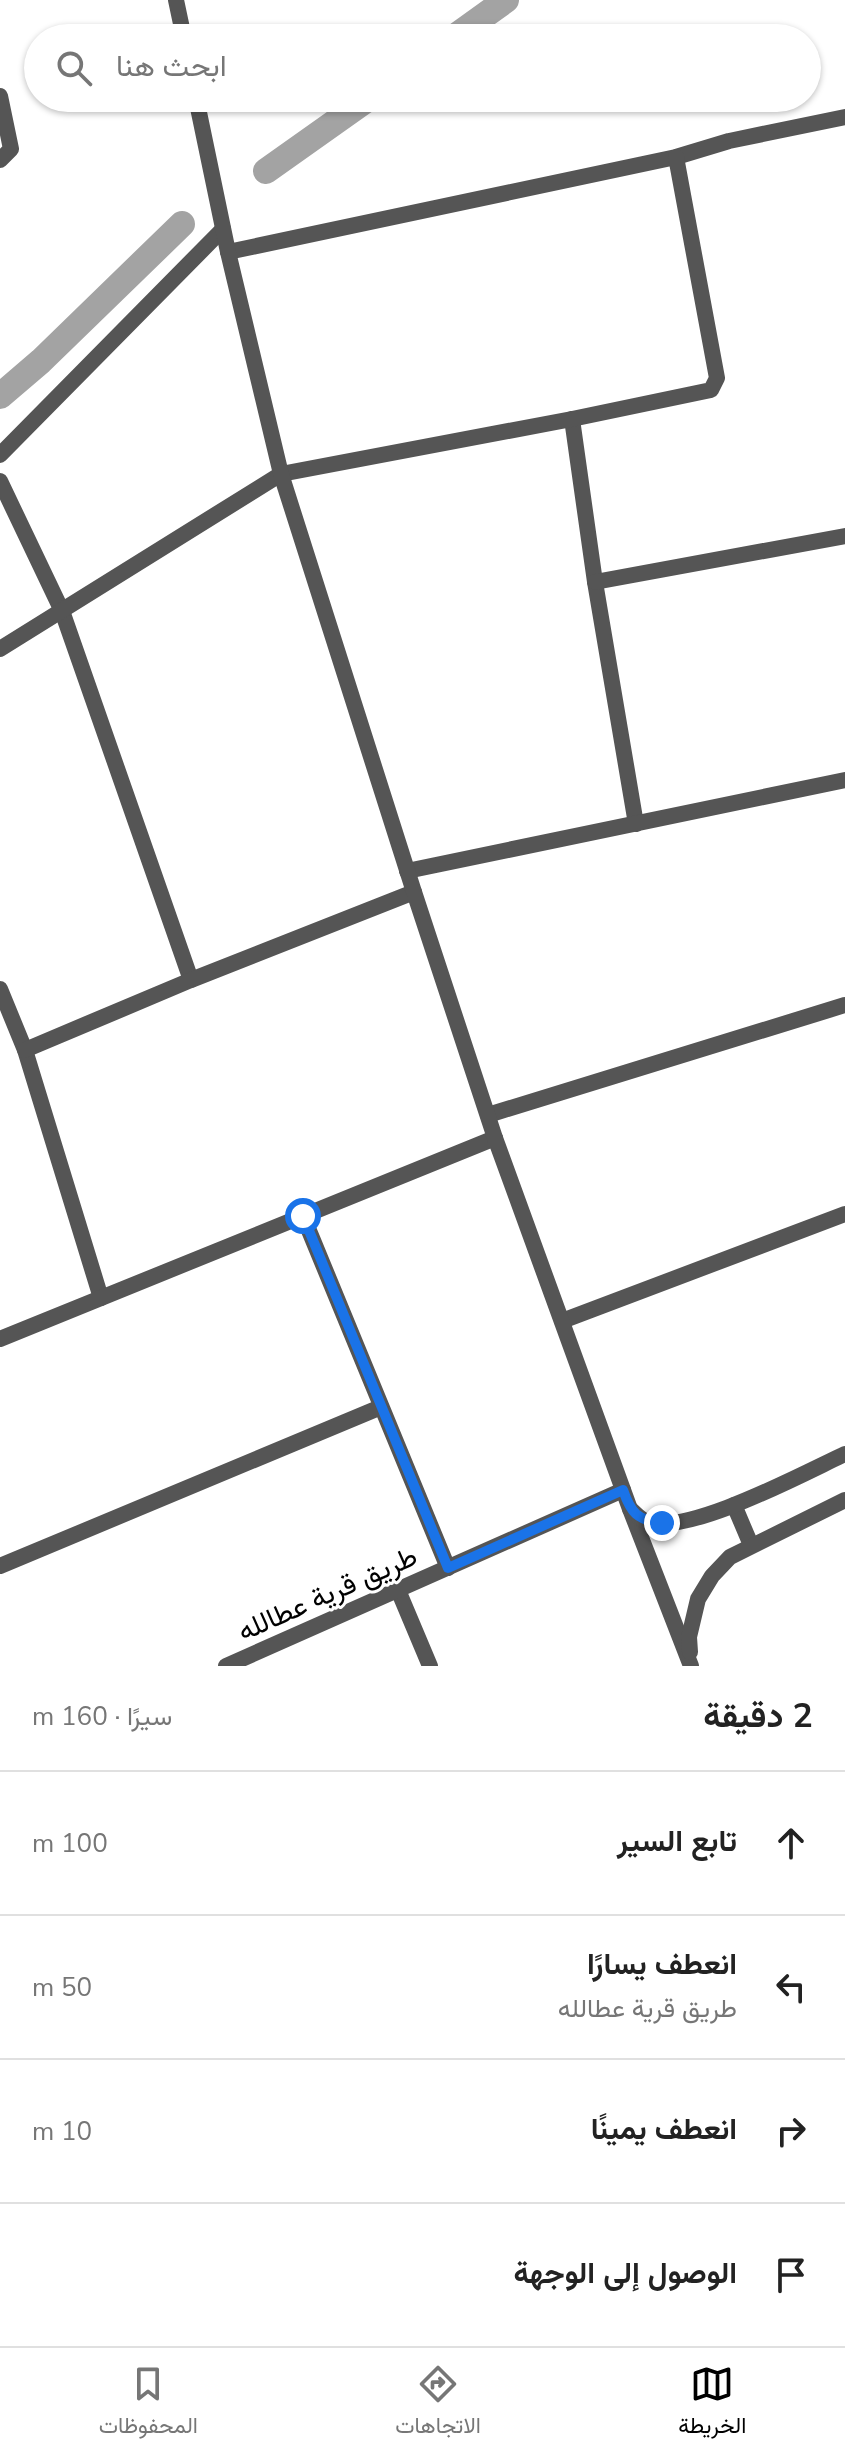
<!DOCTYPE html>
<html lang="ar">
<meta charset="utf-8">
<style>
body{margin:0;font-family:"Nunito Sans",Vazirmatn,sans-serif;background:#f2f2f2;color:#222;direction:rtl}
.stop{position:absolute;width:24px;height:24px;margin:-18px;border:6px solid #1a73e8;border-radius:50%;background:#fff}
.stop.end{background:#1a73e8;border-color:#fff;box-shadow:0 2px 8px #0008}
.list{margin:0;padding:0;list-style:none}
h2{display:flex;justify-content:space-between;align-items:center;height:104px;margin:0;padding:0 32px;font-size:34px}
h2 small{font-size:26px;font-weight:400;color:#767676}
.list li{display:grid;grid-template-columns:52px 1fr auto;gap:24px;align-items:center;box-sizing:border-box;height:144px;padding:0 32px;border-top:2px solid #e0e0e0}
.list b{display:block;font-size:30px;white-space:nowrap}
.list p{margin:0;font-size:26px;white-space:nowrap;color:#767676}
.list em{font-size:26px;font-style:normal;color:#767676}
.icon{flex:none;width:44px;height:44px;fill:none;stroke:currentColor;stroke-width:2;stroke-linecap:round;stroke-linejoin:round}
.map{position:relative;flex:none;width:845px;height:1666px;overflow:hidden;direction:ltr}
.search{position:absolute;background:#fff;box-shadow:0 2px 6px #0004;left:24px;right:24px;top:24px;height:88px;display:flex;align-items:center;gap:20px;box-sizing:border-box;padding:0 28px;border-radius:44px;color:#767676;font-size:30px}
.sheet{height:680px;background:#fff}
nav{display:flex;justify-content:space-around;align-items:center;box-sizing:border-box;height:112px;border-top:2px solid #e0e0e0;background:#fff;font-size:22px;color:#767676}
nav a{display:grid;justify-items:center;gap:4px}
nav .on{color:#000}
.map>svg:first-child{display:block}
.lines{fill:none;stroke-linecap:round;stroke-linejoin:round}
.canal{stroke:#a3a3a3;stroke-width:26}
.minor{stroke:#555;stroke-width:16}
.tertiary{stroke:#555;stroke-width:16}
.route{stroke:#1a73e8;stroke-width:10}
.labels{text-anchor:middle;stroke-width:6;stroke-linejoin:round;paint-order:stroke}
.street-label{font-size:28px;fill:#000;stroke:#fff}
</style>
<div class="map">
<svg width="845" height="1666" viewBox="0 0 845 1666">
<rect width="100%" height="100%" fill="#fff"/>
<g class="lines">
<g class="canal">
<polyline points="453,38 506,0"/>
<polyline points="266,171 369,98"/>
<polyline points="0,396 41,361 182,224"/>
</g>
<g class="minor">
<polyline points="0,96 11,149 0,160"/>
<polyline points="228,252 676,157 729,141 845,117"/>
<polyline points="572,419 595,582 636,824"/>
<polyline points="0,455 223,229"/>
<polyline points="0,481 62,611 191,980"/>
<polyline points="595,582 845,536"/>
<polyline points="0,649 281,474 572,419 711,390 717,378 676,157"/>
<polyline points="407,871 845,780"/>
<polyline points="0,989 25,1050 101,1298"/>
<polyline points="25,1050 191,980 414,892"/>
<polyline points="488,1115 845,1005"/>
<polyline points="303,1216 448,1568"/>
<polyline points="562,1321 845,1214"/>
<polyline points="0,1339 495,1138"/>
<polyline points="0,1566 381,1407"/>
<polyline points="398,1590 430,1666"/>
</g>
<g class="tertiary">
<polyline points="176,0 184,38"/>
<polyline points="196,98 228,252 281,474 414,892 495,1138 630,1509 691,1666"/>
<polyline points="734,1505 751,1545"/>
<path d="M630 1509C634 1512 640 1519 645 1521 684 1538 806 1472 845 1454"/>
<polyline points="690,1652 689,1637 698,1599 712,1576 730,1557 845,1500"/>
<polyline points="226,1666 623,1490"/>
</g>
</g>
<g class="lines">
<path class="route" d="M303 1216 448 1568 623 1490C631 1513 637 1520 662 1523"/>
</g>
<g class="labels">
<g class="street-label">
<text transform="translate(327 1593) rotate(-24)" y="10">طريق قرية عطالله</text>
</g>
</g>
</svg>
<div class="stop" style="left:303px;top:1216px"></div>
<div class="stop end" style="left:662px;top:1523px"></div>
<div class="search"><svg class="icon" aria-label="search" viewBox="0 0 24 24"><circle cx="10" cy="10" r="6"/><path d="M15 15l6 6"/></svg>ابحث هنا</div>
</div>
<section class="sheet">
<h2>2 دقيقة<small>سيرًا · 160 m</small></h2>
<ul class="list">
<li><svg class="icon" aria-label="ahead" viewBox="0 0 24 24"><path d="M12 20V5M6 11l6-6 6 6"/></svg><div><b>تابع السير</b></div><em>100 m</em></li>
<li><svg class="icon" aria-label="left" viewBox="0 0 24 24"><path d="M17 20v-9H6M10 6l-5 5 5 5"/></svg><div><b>انعطف يسارًا</b><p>طريق قرية عطالله</p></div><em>50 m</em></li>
<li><svg class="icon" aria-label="right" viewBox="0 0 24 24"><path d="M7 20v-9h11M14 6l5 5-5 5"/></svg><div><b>انعطف يمينًا</b></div><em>10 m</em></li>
<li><svg class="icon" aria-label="arrive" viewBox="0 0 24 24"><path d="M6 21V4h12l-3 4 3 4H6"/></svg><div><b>الوصول إلى الوجهة</b></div></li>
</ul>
</section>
<nav>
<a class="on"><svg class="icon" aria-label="map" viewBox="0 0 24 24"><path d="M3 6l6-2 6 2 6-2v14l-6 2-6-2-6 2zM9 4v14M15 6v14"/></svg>الخريطة</a>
<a><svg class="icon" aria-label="directions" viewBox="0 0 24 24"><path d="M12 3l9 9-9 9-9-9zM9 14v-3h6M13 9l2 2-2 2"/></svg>الاتجاهات</a>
<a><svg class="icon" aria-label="saved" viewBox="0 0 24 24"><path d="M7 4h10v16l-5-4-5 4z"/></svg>المحفوظات</a>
</nav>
